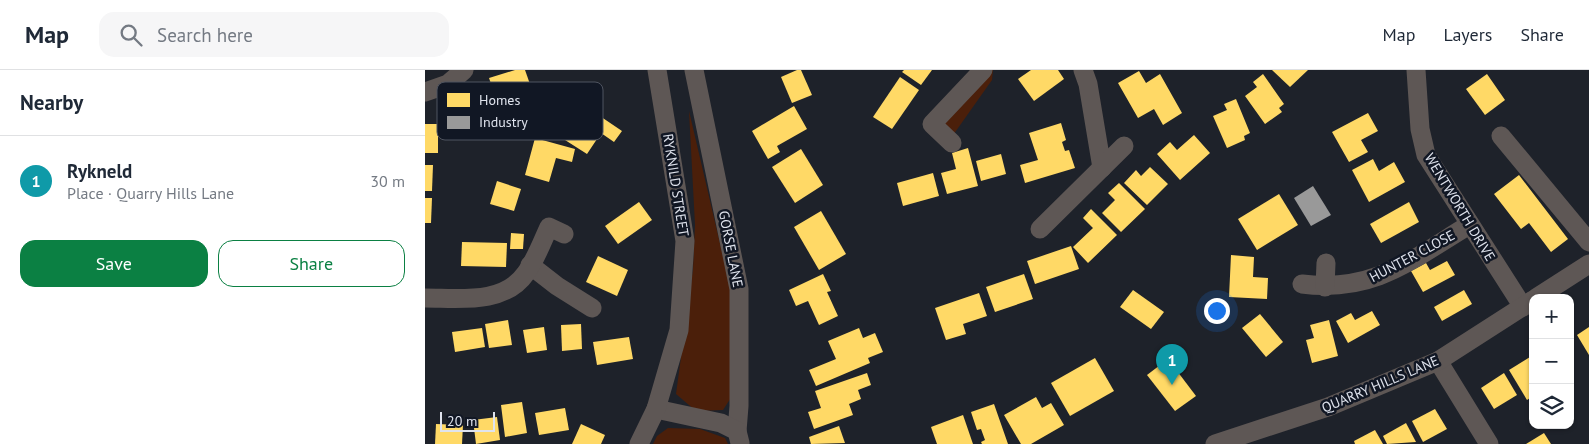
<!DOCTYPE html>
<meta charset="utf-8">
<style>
body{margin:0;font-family:"PT Sans",sans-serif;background:#f6f6f7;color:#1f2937}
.controls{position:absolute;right:15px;bottom:15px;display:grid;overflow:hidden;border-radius:10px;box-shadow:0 1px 4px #0004}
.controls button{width:45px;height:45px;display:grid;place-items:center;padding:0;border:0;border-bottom:1px solid #e0e1e3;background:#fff;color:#1f2937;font:25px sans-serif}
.scale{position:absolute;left:15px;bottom:12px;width:55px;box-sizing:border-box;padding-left:5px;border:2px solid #dfe3ed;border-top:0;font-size:14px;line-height:18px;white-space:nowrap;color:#dfe3ed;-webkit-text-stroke:4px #111724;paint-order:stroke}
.you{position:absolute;left:791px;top:240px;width:18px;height:18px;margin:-12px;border:4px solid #fff;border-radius:50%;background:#1a73e8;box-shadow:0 0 0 8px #1a73e833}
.badge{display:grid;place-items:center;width:32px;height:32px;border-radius:50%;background:#0b8043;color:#fff;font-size:16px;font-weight:700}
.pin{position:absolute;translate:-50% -41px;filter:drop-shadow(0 1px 2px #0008)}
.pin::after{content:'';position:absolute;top:26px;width:18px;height:15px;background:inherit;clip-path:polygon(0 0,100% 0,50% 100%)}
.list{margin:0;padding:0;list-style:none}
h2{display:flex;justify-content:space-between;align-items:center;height:65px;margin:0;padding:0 20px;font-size:21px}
h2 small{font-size:16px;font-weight:400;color:#747a83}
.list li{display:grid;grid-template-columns:32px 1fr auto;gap:15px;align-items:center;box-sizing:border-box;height:90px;padding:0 20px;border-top:1px solid #e0e1e3}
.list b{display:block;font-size:19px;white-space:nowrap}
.list p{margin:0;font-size:16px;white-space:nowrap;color:#747a83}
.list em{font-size:16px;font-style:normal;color:#747a83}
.actions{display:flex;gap:10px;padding:15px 20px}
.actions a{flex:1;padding:11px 0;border:1px solid #0b8043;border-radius:15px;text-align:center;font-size:18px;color:#0b8043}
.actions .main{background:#0b8043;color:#fff}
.icon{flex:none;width:28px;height:28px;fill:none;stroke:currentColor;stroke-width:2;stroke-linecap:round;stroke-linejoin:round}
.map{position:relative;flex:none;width:1164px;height:374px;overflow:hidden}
header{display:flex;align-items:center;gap:30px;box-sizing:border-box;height:70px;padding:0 25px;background:#fff;border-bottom:1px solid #e0e1e3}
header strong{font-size:24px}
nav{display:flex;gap:28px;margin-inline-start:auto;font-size:18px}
.search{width:350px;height:45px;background:#f6f6f7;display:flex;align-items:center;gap:12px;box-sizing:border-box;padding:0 18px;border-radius:15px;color:#747a83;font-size:19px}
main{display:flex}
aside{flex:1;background:#fff}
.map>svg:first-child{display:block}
.green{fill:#4b1f0a}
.homes{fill:#ffd966}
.industry{fill:#999}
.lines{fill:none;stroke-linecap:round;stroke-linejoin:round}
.minor{stroke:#5e5755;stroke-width:19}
.labels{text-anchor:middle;stroke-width:5;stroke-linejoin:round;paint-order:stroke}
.street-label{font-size:14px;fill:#dfe3ed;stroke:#111724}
.key{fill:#111724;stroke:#4f5460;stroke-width:1}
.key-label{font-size:14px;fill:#dfe3ed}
</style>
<header>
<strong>Map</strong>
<div class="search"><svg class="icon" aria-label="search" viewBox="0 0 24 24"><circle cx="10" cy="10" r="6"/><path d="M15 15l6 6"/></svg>Search here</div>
<nav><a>Map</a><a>Layers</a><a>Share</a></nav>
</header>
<main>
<aside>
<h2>Nearby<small></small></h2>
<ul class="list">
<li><span class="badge" style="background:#0f9aa8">1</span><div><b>Rykneld</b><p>Place · Quarry Hills Lane</p></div><em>30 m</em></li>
</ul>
<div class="actions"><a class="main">Save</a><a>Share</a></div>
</aside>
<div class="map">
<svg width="1164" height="374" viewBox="0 0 1164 374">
<rect width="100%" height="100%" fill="#1e222a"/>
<g class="green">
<polygon points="562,0 568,0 567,10 526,68 512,54"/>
<polygon points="264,41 308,229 309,323 298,340 271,341 251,324 268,199 270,155"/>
<polygon points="243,358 275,359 300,368 303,374 228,374 232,366"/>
</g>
<g class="homes">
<polygon points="90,0 100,0 106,17 71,28 64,8"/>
<polygon points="372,0 376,0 387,25 367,33 356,7"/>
<polygon points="479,0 507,0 496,15 477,2"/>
<polygon points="606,0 633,0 639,9 609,31 593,9"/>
<polygon points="847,0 883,0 865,17"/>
<polygon points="714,1 721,13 735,4 757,43 738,55 729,39 713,48 693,13"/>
<polygon points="838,4 859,34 854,38 857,42 840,54 820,26 832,17 828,12"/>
<polygon points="1062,4 1080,30 1060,45 1041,19"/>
<polygon points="475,7 494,20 467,59 448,47"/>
<polygon points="811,29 825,63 819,66 820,70 802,78 788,46 802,40 799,34"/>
<polygon points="369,36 382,59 352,76 355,82 343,89 327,61"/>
<polygon points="163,38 197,61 189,72 176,63 162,84 140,70"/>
<polygon points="943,43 953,61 936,70 943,82 924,92 907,62"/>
<polygon points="636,53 641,70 637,72 640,81 644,80 650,98 600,113 595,95 613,90 604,63"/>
<rect x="0" y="54" width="13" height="29"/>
<polygon points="769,65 785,83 755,110 732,84 745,72 752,80"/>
<polygon points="110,68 150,79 147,92 131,88 124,112 100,105"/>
<polygon points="543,78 553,116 522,124 516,103 531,99 527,83"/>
<polygon points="376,79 398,115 370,133 347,97"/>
<polygon points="576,84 581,104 556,111 551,91"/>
<polygon points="948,89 954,101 969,92 980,112 944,132 927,100"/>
<polygon points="0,95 8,95 7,121 0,121"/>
<polygon points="725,97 743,114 722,135 699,113 711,100 716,106"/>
<polygon points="508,103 514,126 478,136 472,113"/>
<polygon points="1094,105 1143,169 1126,182 1104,153 1096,159 1069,124"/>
<polygon points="72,111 96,119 89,141 65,134"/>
<polygon points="694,113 720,139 696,162 677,143 690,130 683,123"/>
<polygon points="854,124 873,155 832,180 813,149"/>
<polygon points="0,128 7,128 6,153 0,153"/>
<polygon points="214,132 227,150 193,174 180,156"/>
<polygon points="984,132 994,152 956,173 945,154"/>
<polygon points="666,139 692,165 663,193 648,177 668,158 658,148"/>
<polygon points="396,141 421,184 394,200 369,157"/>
<polygon points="86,163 99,164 98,179 85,179"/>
<polygon points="37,172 82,173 81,197 36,196"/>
<polygon points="646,176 654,199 610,214 602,191"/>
<polygon points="806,185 829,187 828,207 843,208 842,229 804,227"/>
<polygon points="173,186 203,200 192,226 161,212"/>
<polygon points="1022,191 1030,205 998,222 986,201 1001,193 1005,200"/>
<polygon points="398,204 406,221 402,222 413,246 394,255 383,231 371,236 364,220"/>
<polygon points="599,204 608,229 570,242 561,217"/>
<polygon points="708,220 739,242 726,259 695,237"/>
<polygon points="1039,220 1047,234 1017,251 1009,237"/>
<polygon points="554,223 562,246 538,254 541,264 521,270 510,238"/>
<polygon points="947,241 955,255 923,273 911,251 926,243 930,250"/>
<polygon points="835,244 858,272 841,287 817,258"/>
<polygon points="83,250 87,275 64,278 60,254"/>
<polygon points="904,250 913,286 887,293 881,270 889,268 885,255"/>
<polygon points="156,254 157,279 137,281 136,255"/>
<polygon points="119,257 122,280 102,283 98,260"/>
<polygon points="1164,257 1164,285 1152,265"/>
<polygon points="57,258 60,277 30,282 27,262"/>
<polygon points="434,258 438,268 450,263 458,282 443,288 445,293 391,316 384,300 411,289 403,271"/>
<polygon points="204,267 208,289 172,295 168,272"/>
<polygon points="1105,287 1108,293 1108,326 1102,330 1084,300"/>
<polygon points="670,288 689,321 645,346 626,313"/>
<polygon points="743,289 771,326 750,341 722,305"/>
<polygon points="442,303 446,315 433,320 436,329 424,334 428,345 389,359 383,342 396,338 390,321"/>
<polygon points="1079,303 1092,325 1069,339 1056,318"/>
<polygon points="611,327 617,338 626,333 639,355 606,374 596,374 579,345"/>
<polygon points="97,332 102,363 80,367 76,335"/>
<polygon points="569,334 583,374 557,374 556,372 560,370 556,359 552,360 546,342"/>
<polygon points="140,338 144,360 114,365 110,343"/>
<polygon points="1010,339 1022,359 998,372 987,351"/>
<polygon points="538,345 548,374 512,374 506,357"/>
<polygon points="72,347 75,370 51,374 48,350"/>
<polygon points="981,353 991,372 962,374 958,366"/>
<polygon points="11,354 38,355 37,374 10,374"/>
<polygon points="156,354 180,365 176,374 147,374"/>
<polygon points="414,356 420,373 386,374 384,367"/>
<polygon points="950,360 958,374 930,374 929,371"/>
<polygon points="1119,363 1126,374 1101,374"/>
</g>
<polygon class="industry" points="888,116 906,145 886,156 869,128"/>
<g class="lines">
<g class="minor">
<polyline points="269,0 314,219 314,336 312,361"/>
<polyline points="658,0 663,14 677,98"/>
<polyline points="991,0 995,59 1001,85 1098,237"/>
<polyline points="0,22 23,14 39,0"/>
<polyline points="1076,66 1164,172"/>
<polyline points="527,73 507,54 558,0"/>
<polyline points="615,159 699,76"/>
<polyline points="105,195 132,216 167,238"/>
<path d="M877 214C949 223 986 190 1044 155"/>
<polyline points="900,217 901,193"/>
<path d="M0 228C34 228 79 235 101 203 111 189 117 172 124 157L139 164"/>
<polyline points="1111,228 1164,194"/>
<polyline points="1013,291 1064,374"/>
<polyline points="231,339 296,353 312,361 315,373"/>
<polyline points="214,374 231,339 254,260 260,171 232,0"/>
<polyline points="790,374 903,337 1013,291 1108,230"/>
</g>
</g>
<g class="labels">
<g class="street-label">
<text transform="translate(251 115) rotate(81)" y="5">RYKNILD STREET</text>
<text transform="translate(1035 137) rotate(59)" y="5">WENTWORTH DRIVE</text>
<text transform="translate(306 179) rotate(79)" y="5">GORSE LANE</text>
<text transform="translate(987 186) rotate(-28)" y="5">HUNTER CLOSE</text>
<text transform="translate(955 314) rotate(-23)" y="5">QUARRY HILLS LANE</text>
</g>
</g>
<rect x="12" y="12" width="166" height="58" rx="8" class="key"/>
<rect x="22" y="23" width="23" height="14" fill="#ffd966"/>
<rect x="22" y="46" width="23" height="13" fill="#999"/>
<g class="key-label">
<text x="54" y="35">Homes</text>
<text x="54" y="57">Industry</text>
</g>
</svg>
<div class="controls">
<button>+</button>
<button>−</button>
<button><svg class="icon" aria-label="layers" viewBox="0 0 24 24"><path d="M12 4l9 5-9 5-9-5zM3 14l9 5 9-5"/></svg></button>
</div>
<div class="scale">20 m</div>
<div class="you"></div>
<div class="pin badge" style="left:747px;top:315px;background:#0f9aa8">1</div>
</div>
</main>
